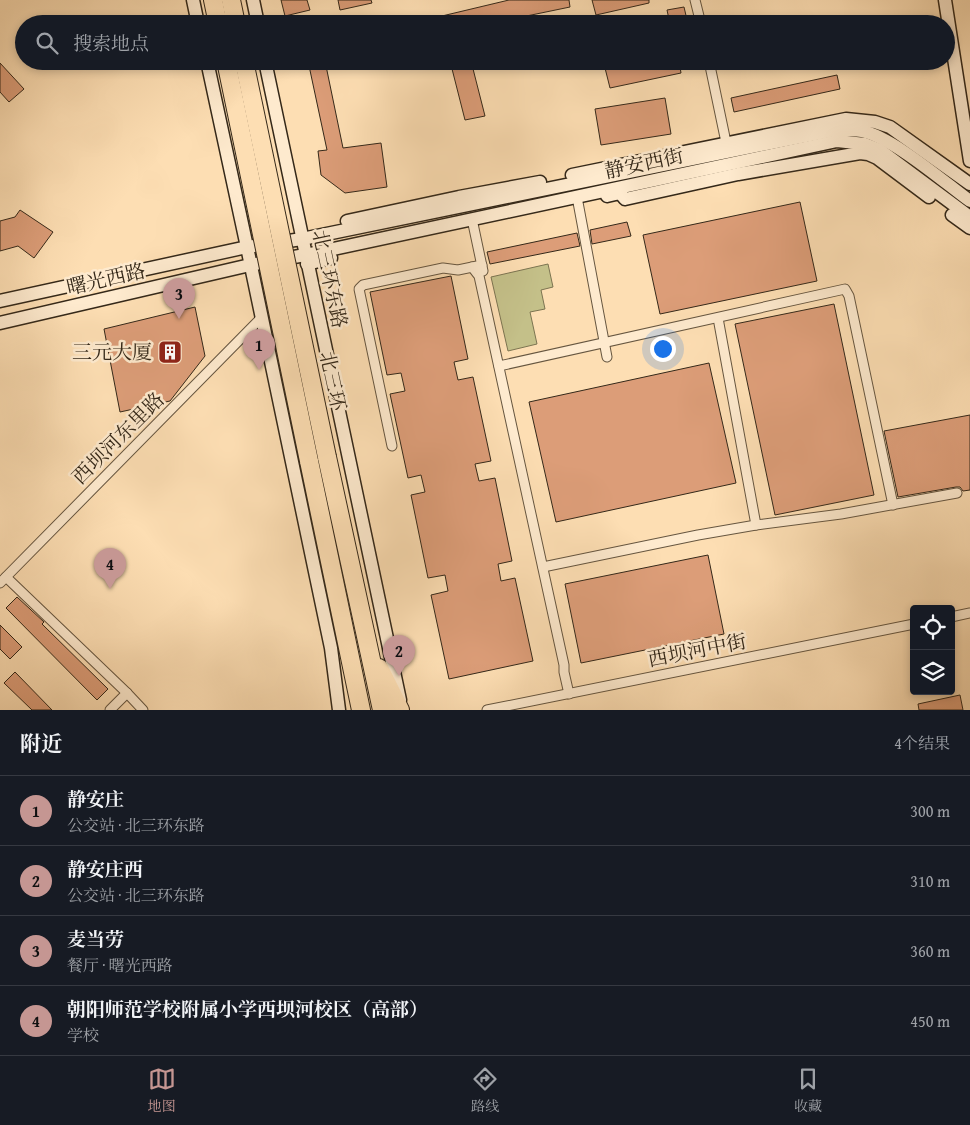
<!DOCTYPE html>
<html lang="zh">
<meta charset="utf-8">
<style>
body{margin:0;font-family:"Gentium Book Plus","Noto Serif SC",serif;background:#20242c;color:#f1f3f6}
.controls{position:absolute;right:15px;bottom:15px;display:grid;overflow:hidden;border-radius:5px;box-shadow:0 2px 8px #0003}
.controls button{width:45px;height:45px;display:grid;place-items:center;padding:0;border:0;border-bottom:1px solid #363941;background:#171b24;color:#f1f3f6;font:25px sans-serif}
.you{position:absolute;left:662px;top:348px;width:18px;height:18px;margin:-12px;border:4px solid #fff;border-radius:50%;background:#1a73e8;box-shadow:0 0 0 8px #1a73e833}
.badge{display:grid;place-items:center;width:32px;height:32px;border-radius:50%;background:#c59692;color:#111;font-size:16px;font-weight:700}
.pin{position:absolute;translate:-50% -41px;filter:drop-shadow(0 1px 2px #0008)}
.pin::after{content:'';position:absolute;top:26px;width:18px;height:15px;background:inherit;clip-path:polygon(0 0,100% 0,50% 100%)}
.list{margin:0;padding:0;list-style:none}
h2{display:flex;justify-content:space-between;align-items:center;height:65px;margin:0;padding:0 20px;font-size:21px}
h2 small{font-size:16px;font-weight:400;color:#9ea1a6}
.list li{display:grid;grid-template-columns:32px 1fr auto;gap:15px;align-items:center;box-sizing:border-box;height:70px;padding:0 20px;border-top:1px solid #363941}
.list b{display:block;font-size:19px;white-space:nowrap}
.list p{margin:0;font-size:16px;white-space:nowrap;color:#9ea1a6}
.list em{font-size:16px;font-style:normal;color:#9ea1a6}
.icon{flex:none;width:28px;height:28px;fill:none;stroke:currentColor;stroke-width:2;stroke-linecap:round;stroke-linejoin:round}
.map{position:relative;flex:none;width:970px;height:710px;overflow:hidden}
.search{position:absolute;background:#171b24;box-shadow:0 2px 8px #0003;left:15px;right:15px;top:15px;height:55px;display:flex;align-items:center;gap:12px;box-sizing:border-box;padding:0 18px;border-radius:28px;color:#9ea1a6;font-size:19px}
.sheet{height:345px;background:#171b24}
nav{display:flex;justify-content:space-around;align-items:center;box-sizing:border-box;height:70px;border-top:1px solid #363941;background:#171b24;font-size:14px;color:#9ea1a6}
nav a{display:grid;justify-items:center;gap:2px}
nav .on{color:#c59692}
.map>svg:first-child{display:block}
.green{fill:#c4c089;stroke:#7c7451}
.building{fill:#dc9d78;stroke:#342819}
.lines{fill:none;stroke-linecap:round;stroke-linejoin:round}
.street-casing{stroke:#665640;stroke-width:11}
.secondary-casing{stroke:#342819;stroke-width:15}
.highway-casing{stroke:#342819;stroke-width:20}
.street{stroke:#feeace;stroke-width:9}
.secondary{stroke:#feeace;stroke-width:12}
.highway{stroke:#fddeb3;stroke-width:18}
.highway-bridge-casing{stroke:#342819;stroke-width:20;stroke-linecap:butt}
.highway-bridge{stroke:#fddeb3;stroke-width:18}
.labels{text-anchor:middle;stroke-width:5;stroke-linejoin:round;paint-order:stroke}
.street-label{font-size:20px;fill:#342819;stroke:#feeace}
.poi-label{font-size:20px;fill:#342819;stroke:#feeace;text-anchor:end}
</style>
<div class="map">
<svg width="970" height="710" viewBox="0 0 970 710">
<rect width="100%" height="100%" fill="#fddeb3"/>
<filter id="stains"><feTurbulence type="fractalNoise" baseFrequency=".004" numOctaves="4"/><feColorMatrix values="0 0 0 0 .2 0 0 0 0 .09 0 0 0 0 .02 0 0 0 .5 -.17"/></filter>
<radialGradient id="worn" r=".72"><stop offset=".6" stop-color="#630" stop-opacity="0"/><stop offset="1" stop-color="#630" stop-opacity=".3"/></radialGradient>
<polygon class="green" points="548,264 553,287 541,290 545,309 530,312 537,344 508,351 491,277"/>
<g class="building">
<polygon points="281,0 307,0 310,10 285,16"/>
<polygon points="338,0 371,0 372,3 340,10"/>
<polygon points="509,0 569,0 570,7 488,24 421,24 421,21"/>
<polygon points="592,0 649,0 649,3 596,15"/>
<polygon points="684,7 688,24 670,24 667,10"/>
<polygon points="308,61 325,61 343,148 381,143 387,187 345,193 321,175 318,151 327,150"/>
<polygon points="450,61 471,61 485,116 465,120"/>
<polygon points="639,61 679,61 681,73 610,88 605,68"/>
<polygon points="0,63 24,89 9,102 0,92"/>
<polygon points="837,75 840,89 734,112 731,98"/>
<polygon points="665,98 671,134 601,145 595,109"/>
<polygon points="800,202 817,281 660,314 643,235"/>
<polygon points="20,210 53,232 34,258 18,246 0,251 0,221 15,217"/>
<polygon points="627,222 631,236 592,244 590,230"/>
<polygon points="577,233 580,246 490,264 487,252"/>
<polygon points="451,276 468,359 454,362 458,380 473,377 491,461 475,464 479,481 495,478 512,561 498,564 501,581 515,578 533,661 449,679 431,595 448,591 445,575 428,578 411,495 425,492 421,475 408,478 390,394 405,391 401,373 387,375 370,292"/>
<polygon points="834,304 874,495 775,515 735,324"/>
<polygon points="195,307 205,356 170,401 120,412 104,329"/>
<polygon points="709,363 736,483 556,522 529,402"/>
<polygon points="970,415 970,490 963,491 960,487 956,487 898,497 884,431"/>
<polygon points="708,555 724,634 581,663 565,584"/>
<polygon points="17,597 44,622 42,624 108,689 97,700 6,608"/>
<polygon points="0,625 22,647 10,659 0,649"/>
<polygon points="15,672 52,710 32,710 4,683"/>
<polygon points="960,695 963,710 919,710 918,704"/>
</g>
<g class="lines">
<g class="street-casing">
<g id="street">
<polyline points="695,0 701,24"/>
<polyline points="709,61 727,147"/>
<polyline points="577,197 607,357"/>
<polyline points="472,219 483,271"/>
<polyline points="472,267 479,276 564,665 564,672 569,694"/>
<polyline points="718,318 756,525"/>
<polyline points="499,366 845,289 849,296 893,505"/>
<polyline points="392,446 359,289 363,285 443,268 458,270 482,265"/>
<polyline points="543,567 698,535 756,525 841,514 957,493"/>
<polyline points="6,577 127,693 143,710"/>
<polyline points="0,583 261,318"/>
<polyline points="951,617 970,613"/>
<polyline points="110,710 127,693"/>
<polyline points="487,710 914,624"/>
</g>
</g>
<g class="secondary-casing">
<g id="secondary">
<polyline points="193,0 198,24"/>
<polyline points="253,0 258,24"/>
<polyline points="945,0 970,161"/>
<polyline points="207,61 247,247 331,648 339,710"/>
<polyline points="265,61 400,700"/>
<polyline points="572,175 846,119 875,122 890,127 970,184"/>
<polyline points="607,196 620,193 625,199 738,174 860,153 868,154 877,158 929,197"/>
<polyline points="952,215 970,228"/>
<polyline points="347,221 459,197 540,182"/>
<polyline points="307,264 331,258"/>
<path d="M0 301 247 247 302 239 830 131C841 131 851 129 862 131 892 137 944 182 970 201"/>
<polyline points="0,323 250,265 305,255 837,141 865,144 880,150 970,217"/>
</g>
</g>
<g class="highway-casing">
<g id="highway">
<polyline points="213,0 218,24"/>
<polyline points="231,0 236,24"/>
<polyline points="327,457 382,710"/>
<polyline points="309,461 361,710"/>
<polyline points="379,668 400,710"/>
</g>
</g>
<use href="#street" class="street"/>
<use href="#secondary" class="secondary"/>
<use href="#highway" class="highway"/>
<g class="highway-bridge-casing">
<g id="highway-bridge">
<polyline points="226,61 309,461"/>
<polyline points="244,61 327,457"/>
</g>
</g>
<use href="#highway-bridge" class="highway-bridge"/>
</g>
<defs>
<g id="building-square" transform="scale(1.25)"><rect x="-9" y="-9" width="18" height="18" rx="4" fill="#8f2418" stroke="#feeace"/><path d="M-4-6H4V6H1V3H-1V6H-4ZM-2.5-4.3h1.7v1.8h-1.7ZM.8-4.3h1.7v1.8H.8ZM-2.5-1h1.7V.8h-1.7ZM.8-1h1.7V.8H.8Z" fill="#fff"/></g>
</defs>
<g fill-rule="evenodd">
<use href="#building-square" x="170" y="352"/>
</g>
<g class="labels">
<g class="street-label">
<text transform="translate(644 163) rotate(-12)" y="7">静安西街</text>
<text transform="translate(106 279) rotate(-13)" y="7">曙光西路</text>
<text transform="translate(330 279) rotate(78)" y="7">北三环东路</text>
<text transform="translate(333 381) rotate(78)" y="7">北三环</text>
<text transform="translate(118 438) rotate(-45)" y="7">西坝河东里路</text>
<text transform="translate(697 650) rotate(-11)" y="7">西坝河中街</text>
</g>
<g class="poi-label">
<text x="152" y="359">三元大厦</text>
</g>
</g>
<rect width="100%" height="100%" filter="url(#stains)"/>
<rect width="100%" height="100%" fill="url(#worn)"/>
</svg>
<div class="controls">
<button><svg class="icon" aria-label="locate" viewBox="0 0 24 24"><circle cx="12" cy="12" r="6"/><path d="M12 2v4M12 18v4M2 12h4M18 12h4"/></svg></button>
<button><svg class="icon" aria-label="layers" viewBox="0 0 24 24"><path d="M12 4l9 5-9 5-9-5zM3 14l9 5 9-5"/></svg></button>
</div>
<div class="you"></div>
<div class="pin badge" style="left:259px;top:370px">1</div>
<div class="pin badge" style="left:399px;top:676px">2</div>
<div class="pin badge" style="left:179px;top:319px">3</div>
<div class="pin badge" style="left:110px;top:589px">4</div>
<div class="search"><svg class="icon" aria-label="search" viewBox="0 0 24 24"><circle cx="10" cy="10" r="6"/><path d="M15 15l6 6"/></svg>搜索地点</div>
</div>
<section class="sheet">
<h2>附近<small>4个结果</small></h2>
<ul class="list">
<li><span class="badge">1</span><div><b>静安庄</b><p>公交站 · 北三环东路</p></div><em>300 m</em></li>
<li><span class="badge">2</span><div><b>静安庄西</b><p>公交站 · 北三环东路</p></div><em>310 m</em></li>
<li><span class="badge">3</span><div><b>麦当劳</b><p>餐厅 · 曙光西路</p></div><em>360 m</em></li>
<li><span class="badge">4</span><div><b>朝阳师范学校附属小学西坝河校区（高部）</b><p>学校</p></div><em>450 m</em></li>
</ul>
</section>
<nav>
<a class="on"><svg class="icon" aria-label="map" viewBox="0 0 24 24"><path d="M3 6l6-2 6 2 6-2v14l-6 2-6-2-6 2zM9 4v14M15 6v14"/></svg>地图</a>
<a><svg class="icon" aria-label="directions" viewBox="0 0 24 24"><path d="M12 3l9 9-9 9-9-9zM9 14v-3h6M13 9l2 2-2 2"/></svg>路线</a>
<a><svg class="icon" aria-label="saved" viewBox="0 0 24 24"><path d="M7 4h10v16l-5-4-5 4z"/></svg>收藏</a>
</nav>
